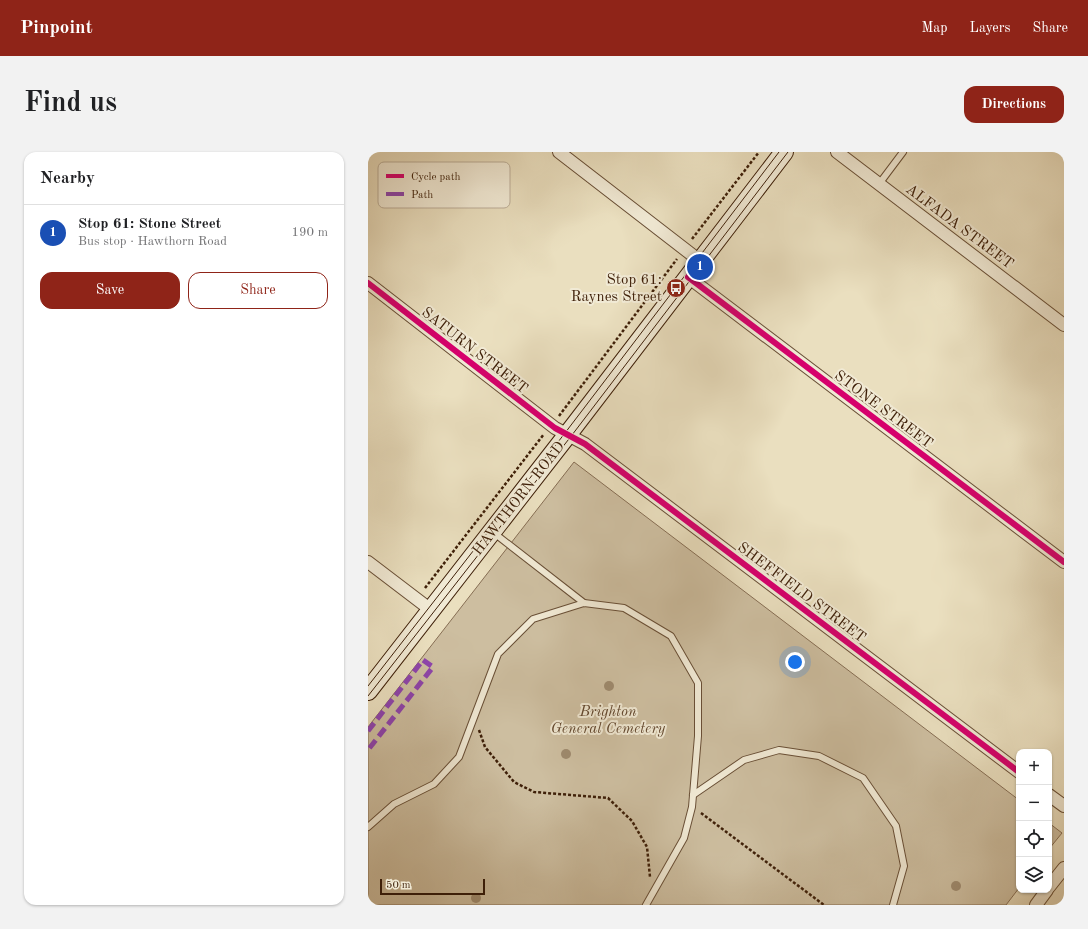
<!DOCTYPE html>
<meta charset="utf-8">
<style>
body{margin:0;font-family:"Old Standard TT",serif;background:#f2f2f2;color:#202124}
.controls{position:absolute;right:12px;bottom:12px;display:grid;overflow:hidden;border-radius:8px;box-shadow:0 1px 3px #0004}
.controls button{width:36px;height:36px;display:grid;place-items:center;padding:0;border:0;border-bottom:1px solid #e0e0e0;background:#fff;color:#202124;font:20px sans-serif}
.scale{position:absolute;left:12px;bottom:10px;width:105px;box-sizing:border-box;padding-left:4px;border:2px solid #3e1f08;border-top:0;font-size:11px;line-height:14px;white-space:nowrap;color:#3e1f08;-webkit-text-stroke:3px #f1ead5;paint-order:stroke}
.you{position:absolute;left:427px;top:510px;width:14px;height:14px;margin:-10px;border:3px solid #fff;border-radius:50%;background:#1a73e8;box-shadow:0 0 0 6px #1a73e833}
.badge{display:grid;place-items:center;width:26px;height:26px;border-radius:50%;background:#8f2418;color:#fff;font-size:13px;font-weight:700}
.pin{position:absolute;translate:-50% -50%;border:2px solid #fff;box-shadow:0 1px 4px #0006}
.list{margin:0;padding:0;list-style:none}
h2{display:flex;justify-content:space-between;align-items:center;height:52px;margin:0;padding:0 16px;font-size:17px}
h2 small{font-size:13px;font-weight:400;color:#757577}
.list li{display:grid;grid-template-columns:26px 1fr auto;gap:12px;align-items:center;box-sizing:border-box;height:56px;padding:0 16px;border-top:1px solid #e0e0e0}
.list b{display:block;font-size:15px;white-space:nowrap}
.list p{margin:0;font-size:13px;white-space:nowrap;color:#757577}
.list em{font-size:13px;font-style:normal;color:#757577}
.actions{display:flex;gap:8px;padding:12px 16px}
.actions a{flex:1;padding:9px 0;border:1px solid #8f2418;border-radius:12px;text-align:center;font-size:14px;color:#8f2418}
.actions .main{background:#8f2418;color:#fff}
.icon{flex:none;width:22px;height:22px;fill:none;stroke:currentColor;stroke-width:2;stroke-linecap:round;stroke-linejoin:round}
.map{position:relative;flex:none;width:696px;height:753px;overflow:hidden;border-radius:12px}
header{display:flex;align-items:center;gap:24px;box-sizing:border-box;height:56px;padding:0 20px;background:#8f2418;color:#fff}
header strong{font-size:19px}
nav{display:flex;gap:22px;margin-inline-start:auto;font-size:14px}
.intro{display:flex;align-items:center;justify-content:space-between;box-sizing:border-box;height:96px;padding:0 24px}
h1{margin:0;font-size:28px}
.button{padding:10px 18px;border-radius:12px;background:#8f2418;color:#fff;font-size:14px;font-weight:700}
main{display:flex;gap:24px;padding:0 24px}
aside{flex:1;background:#fff;border-radius:12px;box-shadow:0 1px 3px #0004}
.map>svg:first-child{display:block}
.green{fill:#cdbea0;stroke:#866e54}
.lines{fill:none;stroke-linecap:round;stroke-linejoin:round}
.service-casing{stroke:#694f36;stroke-width:8}
.minor-casing{stroke:#694f36;stroke-width:14}
.secondary-casing{stroke:#3e1f08;stroke-width:20}
.path{stroke:#3e1f08;stroke-width:2.5;stroke-dasharray:3 2;stroke-linecap:butt}
.service{stroke:#f1ead5;stroke-width:6}
.minor{stroke:#f1ead5;stroke-width:12}
.secondary{stroke:#f1ead5;stroke-width:18}
.tram{stroke:#3e1f08;stroke-width:1}
.quiet{stroke:#8e44ad;stroke-width:5;stroke-dasharray:10 5;stroke-linecap:butt}
.cycleway-casing{stroke:#f1ead5;stroke-width:8}
.cycleway{stroke:#d6006c;stroke-width:6}
.tree{fill:#9f8b6f}
.labels{text-anchor:middle;stroke-width:4;stroke-linejoin:round;paint-order:stroke}
.street-label{font-size:15px;fill:#3e1f08;stroke:#f1ead5}
.poi-label{font-size:15px;fill:#3e1f08;stroke:#f1ead5;text-anchor:end}
.park-label{font-size:15px;font-style:italic;fill:#62472e;stroke:#f1ead5}
.key{fill:#f1ead5;stroke:#bbad98;stroke-width:1}
.key-label{font-size:11px;fill:#3e1f08}
</style>
<header>
<strong>Pinpoint</strong>
<nav><a>Map</a><a>Layers</a><a>Share</a></nav>
</header>
<div class="intro"><h1>Find us</h1><a class="button">Directions</a></div>
<main>
<aside>
<h2>Nearby<small></small></h2>
<ul class="list">
<li><span class="badge" style="background:#1a4fb4">1</span><div><b>Stop 61: Stone Street</b><p>Bus stop · Hawthorn Road</p></div><em>190 m</em></li>
</ul>
<div class="actions"><a class="main">Save</a><a>Share</a></div>
</aside>
<div class="map">
<svg width="696" height="753" viewBox="0 0 696 753">
<rect width="100%" height="100%" fill="#eadfbf"/>
<filter id="stains"><feTurbulence type="fractalNoise" baseFrequency=".005" numOctaves="4"/><feColorMatrix values="0 0 0 0 .2 0 0 0 0 .09 0 0 0 0 .02 0 0 0 .5 -.17"/></filter>
<radialGradient id="worn" r=".72"><stop offset=".6" stop-color="#630" stop-opacity="0"/><stop offset="1" stop-color="#630" stop-opacity=".3"/></radialGradient>
<g class="green">
<polygon points="206,310 651,648 651,736 638,753 0,753 0,575"/>
<polygon points="681,671 694,681 681,697"/>
</g>
<g class="lines">
<g class="service-casing">
<g id="service">
<polyline points="511,32 535,0"/>
<polyline points="126,381 216,451"/>
<polyline points="325,643 376,608 411,598 451,604 495,626 528,674 536,714 525,753"/>
<polyline points="0,675 26,652 66,632 91,605 130,502 165,467 216,451 256,456 303,484 330,531 330,584 324,655 316,686 278,753"/>
</g>
</g>
<g class="minor-casing">
<g id="minor">
<polyline points="191,0 332,109"/>
<polyline points="469,0 696,173"/>
<polyline points="320,125 696,410"/>
<polyline points="0,131 187,276 217,292 651,620"/>
<polyline points="0,410 63,458"/>
<polyline points="681,643 696,654"/>
<polyline points="681,735 696,716"/>
<polyline points="668,753 679,738"/>
</g>
</g>
<g class="secondary-casing">
<polyline id="secondary" points="0,539 200,282 416,0"/>
</g>
<g class="path">
<polyline points="324,87 391,0"/>
<polyline points="191,264 309,107"/>
<polyline points="57,436 176,282"/>
<polyline points="111,578 117,595 146,630 166,640 240,646 264,669 279,695 282,725"/>
<polyline points="333,661 456,753"/>
</g>
<use href="#service" class="service"/>
<use href="#minor" class="minor"/>
<use href="#secondary" class="secondary"/>
<g class="tram">
<polyline points="0,534 197,281 411,0"/>
<polyline points="0,544 204,283 420,0"/>
</g>
<polyline class="quiet" points="0,579 55,508 65,515 0,598"/>
<g class="cycleway-casing">
<g id="cycleway">
<polyline points="320,125 696,410"/>
<polyline points="0,131 187,276 217,292 651,620"/>
</g>
</g>
<use href="#cycleway" class="cycleway"/>
</g>
<g class="tree">
<circle cx="241" cy="534" r="5"/>
<circle cx="198" cy="602" r="5"/>
<circle cx="588" cy="734" r="5"/>
<circle cx="108" cy="746" r="5"/>
</g>
<defs>
<g id="bus-disc" transform="scale(1)"><circle r="9.5" fill="#8f2418" stroke="#f1ead5"/><path d="M-5-6H5V4H4V6H2V4H-2V6H-4V4H-5ZM-3.5-4V0h7V-4ZM-3.5 1.2v1.5H-2V1.2ZM2 1.2v1.5H3.5V1.2Z" fill="#fff"/></g>
</defs>
<g fill-rule="evenodd">
<use href="#bus-disc" x="308" y="136"/>
</g>
<g class="labels">
<g class="street-label">
<text transform="translate(592 74) rotate(37)" y="5">ALFADA STREET</text>
<text transform="translate(107 198) rotate(38)" y="5">SATURN STREET</text>
<text transform="translate(516 257) rotate(37)" y="5">STONE STREET</text>
<text transform="translate(150 346) rotate(-52)" y="5">HAWTHORN ROAD</text>
<text transform="translate(434 440) rotate(37)" y="5">SHEFFIELD STREET</text>
</g>
<g class="poi-label">
<text x="294" y="132">Stop 61:<tspan x="294" dy="17">Raynes Street</tspan></text>
</g>
<g class="park-label">
<text x="240" y="564">Brighton<tspan x="240" dy="17">General Cemetery</tspan></text>
</g>
</g>
<rect x="10" y="10" width="132" height="46" rx="6" class="key"/>
<rect x="18" y="22" width="18" height="4" fill="#d6006c"/>
<rect x="18" y="40" width="18" height="4" fill="#8e44ad"/>
<g class="key-label">
<text x="43" y="28">Cycle path</text>
<text x="43" y="46">Path</text>
</g>
<rect width="100%" height="100%" filter="url(#stains)"/>
<rect width="100%" height="100%" fill="url(#worn)"/>
</svg>
<div class="controls">
<button>+</button>
<button>−</button>
<button><svg class="icon" aria-label="locate" viewBox="0 0 24 24"><circle cx="12" cy="12" r="6"/><path d="M12 2v4M12 18v4M2 12h4M18 12h4"/></svg></button>
<button><svg class="icon" aria-label="layers" viewBox="0 0 24 24"><path d="M12 4l9 5-9 5-9-5zM3 14l9 5 9-5"/></svg></button>
</div>
<div class="scale">50 m</div>
<div class="you"></div>
<div class="pin badge" style="left:332px;top:115px;background:#1a4fb4">1</div>
</div>
</main>
